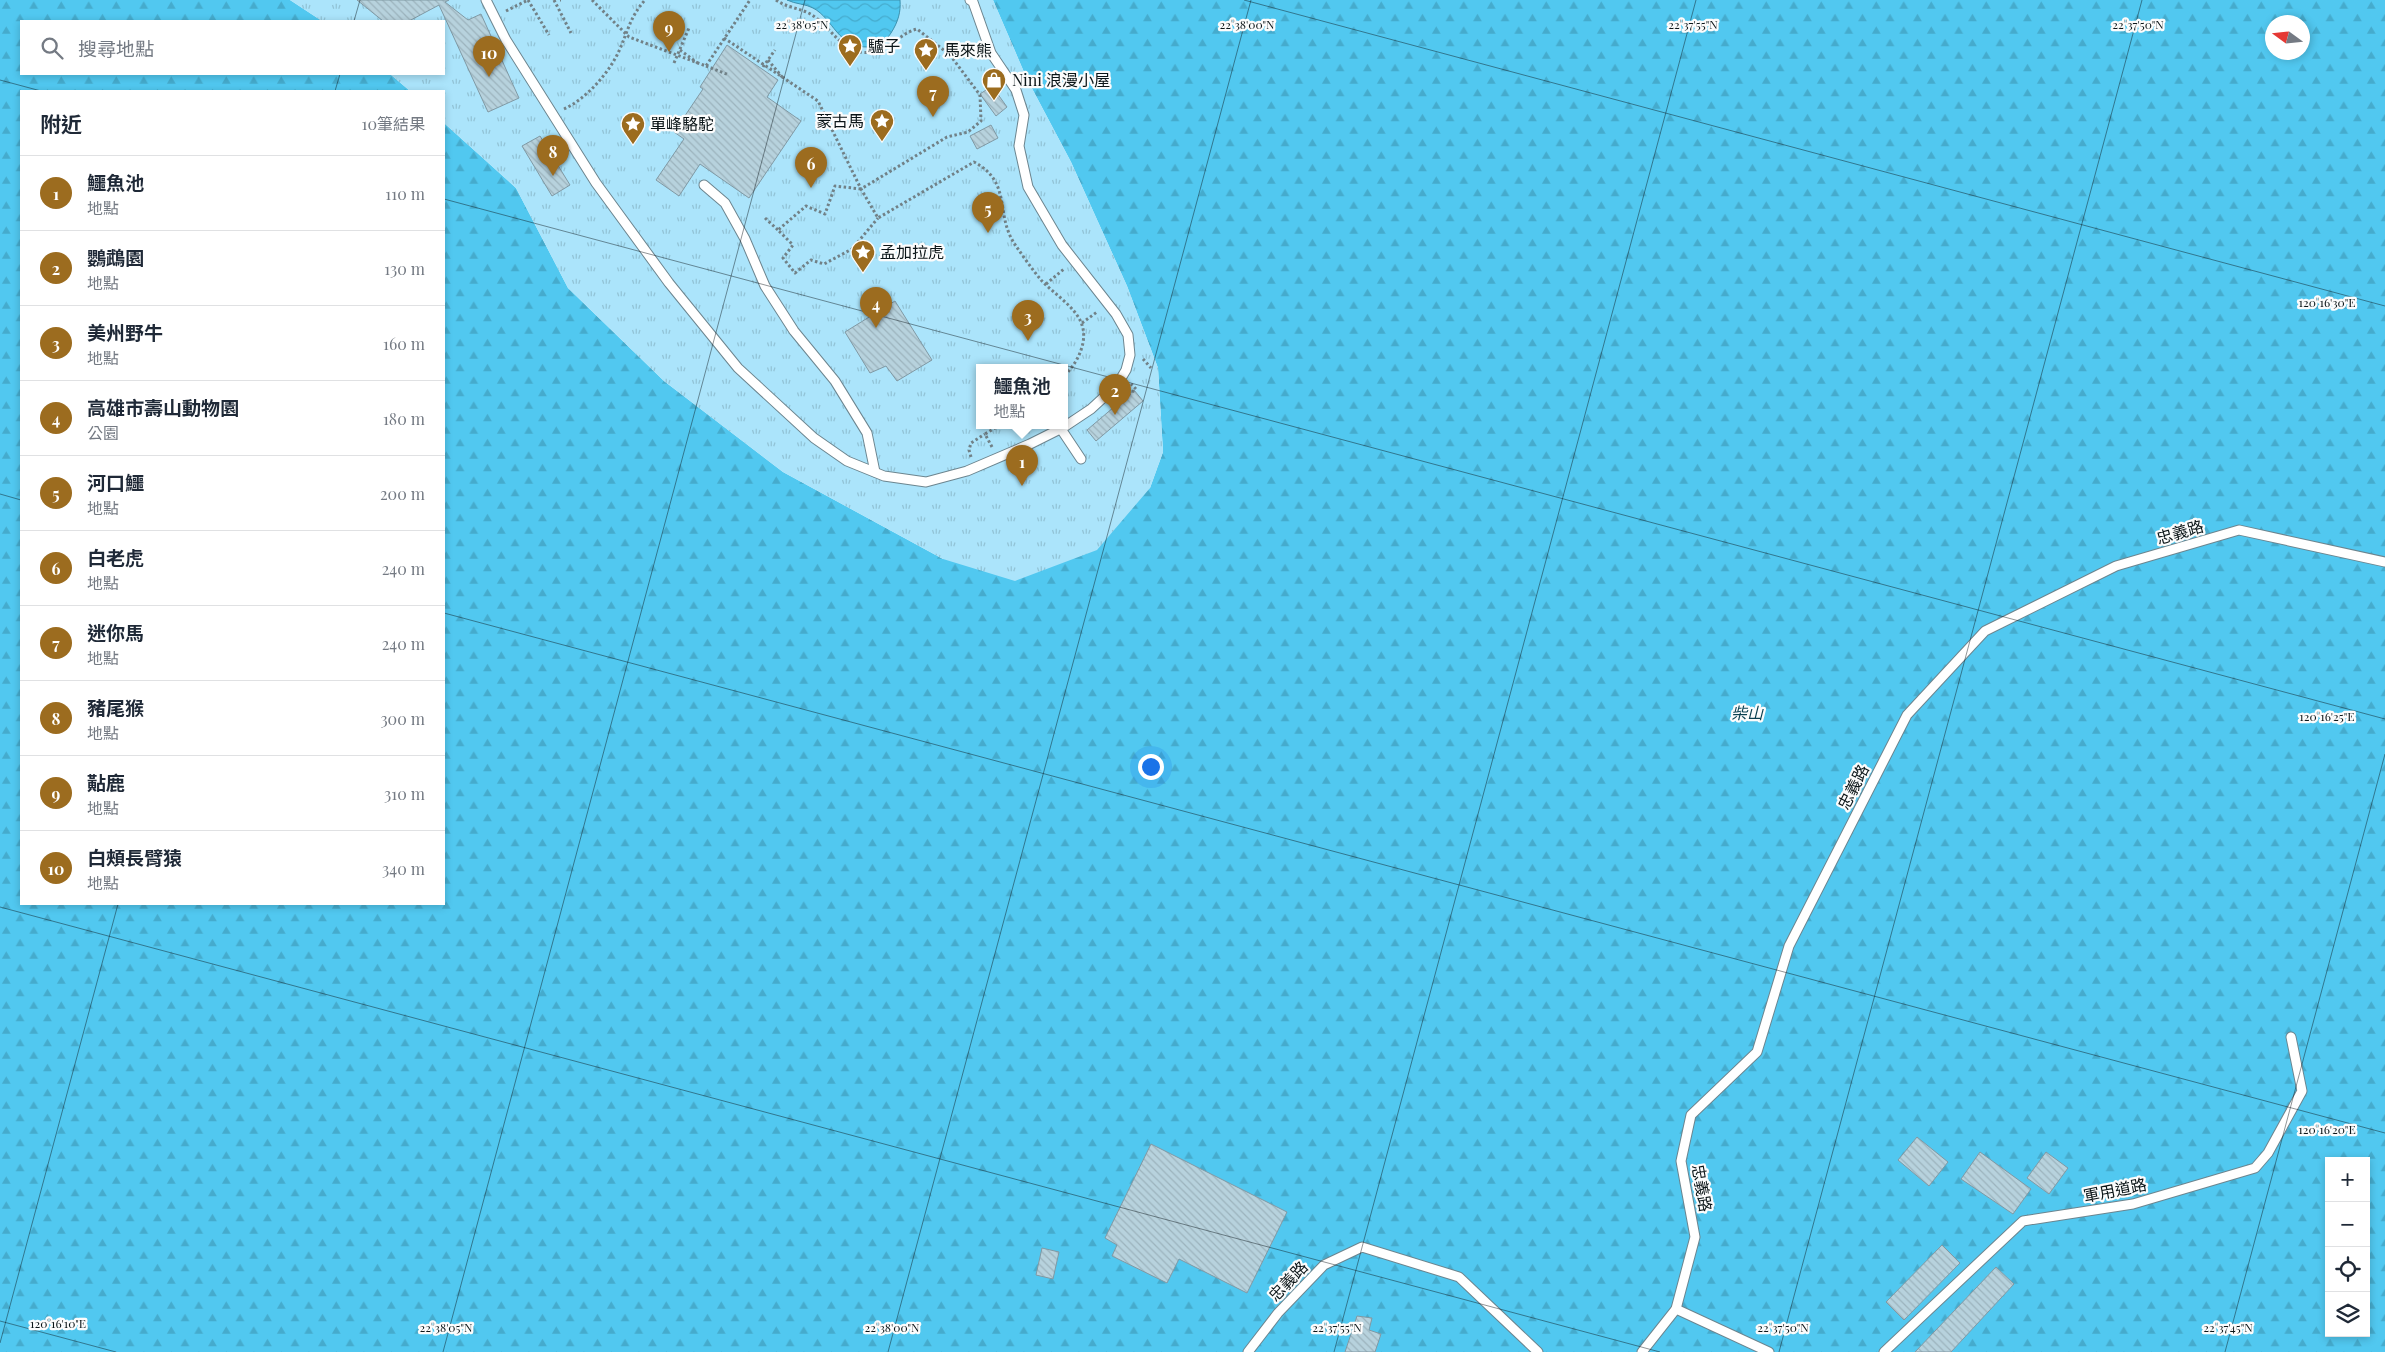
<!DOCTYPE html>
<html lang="zh-TW">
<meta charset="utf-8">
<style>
body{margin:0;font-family:"Playfair Display","Noto Sans TC",serif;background:#f6f6f7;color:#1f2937}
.controls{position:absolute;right:15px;bottom:15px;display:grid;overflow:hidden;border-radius:0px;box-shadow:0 2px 8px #0003}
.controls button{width:45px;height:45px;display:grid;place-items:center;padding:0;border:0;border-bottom:1px solid #e0e1e3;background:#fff;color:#1f2937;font:25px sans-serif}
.compass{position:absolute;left:2265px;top:15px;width:45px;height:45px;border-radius:50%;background:#fff;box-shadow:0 2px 8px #0003;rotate:285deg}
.you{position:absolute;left:1150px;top:766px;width:18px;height:18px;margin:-12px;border:4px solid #fff;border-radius:50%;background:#1a73e8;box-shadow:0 0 0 8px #1a73e833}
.badge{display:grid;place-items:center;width:32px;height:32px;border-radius:50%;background:#9c6c1f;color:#fff;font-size:16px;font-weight:700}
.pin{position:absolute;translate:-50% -41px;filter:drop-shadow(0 1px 2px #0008)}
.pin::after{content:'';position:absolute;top:26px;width:18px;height:15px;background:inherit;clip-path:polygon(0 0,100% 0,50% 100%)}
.popup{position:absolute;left:976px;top:364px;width:92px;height:65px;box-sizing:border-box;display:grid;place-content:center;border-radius:0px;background:#fff;filter:drop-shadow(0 1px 4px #0005);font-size:16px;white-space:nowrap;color:#747a83}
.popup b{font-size:19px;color:#1f2937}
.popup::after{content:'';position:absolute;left:50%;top:100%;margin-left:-10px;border:10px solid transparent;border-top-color:#fff}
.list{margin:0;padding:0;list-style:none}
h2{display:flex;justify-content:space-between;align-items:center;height:65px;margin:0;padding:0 20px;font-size:21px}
h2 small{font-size:16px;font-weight:400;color:#747a83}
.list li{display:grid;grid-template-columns:32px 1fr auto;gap:15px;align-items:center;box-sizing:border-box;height:75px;padding:0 20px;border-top:1px solid #e0e1e3}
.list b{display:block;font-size:19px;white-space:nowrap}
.list p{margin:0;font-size:16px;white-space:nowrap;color:#747a83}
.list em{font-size:16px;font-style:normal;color:#747a83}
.icon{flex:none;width:28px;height:28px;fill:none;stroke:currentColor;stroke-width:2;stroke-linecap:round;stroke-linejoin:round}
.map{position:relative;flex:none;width:2385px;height:1352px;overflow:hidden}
.search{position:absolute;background:#fff;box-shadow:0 2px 8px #0003;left:20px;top:20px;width:425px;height:55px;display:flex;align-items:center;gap:12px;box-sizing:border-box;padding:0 18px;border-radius:0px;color:#747a83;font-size:19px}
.panel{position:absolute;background:#fff;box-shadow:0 2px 8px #0003;left:20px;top:90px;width:425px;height:815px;border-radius:0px}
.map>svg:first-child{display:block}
.forest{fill:url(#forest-firs);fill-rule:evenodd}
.park{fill:url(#park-tufts);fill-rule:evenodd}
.water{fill:url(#water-waves);stroke:#3c92af}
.building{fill:url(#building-back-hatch);stroke:#8099a4}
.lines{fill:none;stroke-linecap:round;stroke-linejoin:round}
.service-casing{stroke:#6c858f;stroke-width:11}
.path{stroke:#718187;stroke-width:3;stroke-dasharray:2.5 2.5;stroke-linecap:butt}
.service{stroke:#fff;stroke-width:9}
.path-bridge{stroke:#718187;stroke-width:3;stroke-dasharray:2.5 2.5;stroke-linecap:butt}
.ticks{fill:none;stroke:#0b1518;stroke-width:1;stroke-opacity:0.45}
.labels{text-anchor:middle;stroke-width:4.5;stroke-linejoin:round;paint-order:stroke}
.poi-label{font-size:16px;fill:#0b1518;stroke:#fcfcfc;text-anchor:start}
.street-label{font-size:16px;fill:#0b1518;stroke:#fcfcfc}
.park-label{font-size:16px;font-style:italic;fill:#093f50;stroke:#fcfcfc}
.ticks-label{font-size:12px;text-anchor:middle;fill:#0b1518;stroke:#fcfcfc;stroke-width:4.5;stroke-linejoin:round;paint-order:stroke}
</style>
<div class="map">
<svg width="2385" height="1352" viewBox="0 0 2385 1352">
<defs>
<pattern id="forest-firs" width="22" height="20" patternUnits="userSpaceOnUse" patternTransform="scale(1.25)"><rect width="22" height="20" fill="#51c8f0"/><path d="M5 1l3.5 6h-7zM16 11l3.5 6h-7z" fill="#45abcd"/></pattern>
<pattern id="park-tufts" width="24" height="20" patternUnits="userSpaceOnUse" patternTransform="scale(1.25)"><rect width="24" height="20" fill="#abe4fb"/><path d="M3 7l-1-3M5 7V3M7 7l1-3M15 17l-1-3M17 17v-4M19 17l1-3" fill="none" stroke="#92c3d6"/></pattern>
<pattern id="water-waves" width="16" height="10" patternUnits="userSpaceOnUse" patternTransform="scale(1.25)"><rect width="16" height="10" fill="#51c8f0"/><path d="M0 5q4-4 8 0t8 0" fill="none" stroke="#45abcd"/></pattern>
<pattern id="building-back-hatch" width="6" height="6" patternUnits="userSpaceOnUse" patternTransform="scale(1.25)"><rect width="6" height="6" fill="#b7d2dd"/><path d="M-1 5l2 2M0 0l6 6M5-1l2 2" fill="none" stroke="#9cb3bd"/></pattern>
</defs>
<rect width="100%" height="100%" fill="#ddf3fc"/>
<path class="forest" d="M0 0H290L322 21H21V74H390L410 91H21V904H444V123L516 188 568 288 664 381 783 472 943 559 1150 488 1163 452 1158 368 1127 286 1071 162 1027 79 993 0H2385V1352H0ZM2272 22H2302V52H2272ZM2329 1161H2366V1333H2329Z"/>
<path class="park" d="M290 0H993L1027 79 1071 162 1127 286 1158 368 1163 452 1150 488 1097 550 1015 581 943 559 783 472 664 381 568 288 516 188 444 123V91H410L390 74H444V21H322ZM980 367H1064V425H980Z"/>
<path class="water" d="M787 0H900C901 12 898 22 891 33 886 41 878 46 869 47 837 48 834 19 813 8 806 4 795 4 787 0Z"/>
<g class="building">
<polygon points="357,0 449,0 445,2 468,20 481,14 519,98 488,112 439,5 409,21 383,21"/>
<polygon points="727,45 778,80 767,97 801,121 749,198 700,164 679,196 656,180 684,139 674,132 703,89 700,87"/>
<polygon points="992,86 1007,107 996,116 980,94"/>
<polygon points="991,125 998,138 977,149 970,136"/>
<polygon points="540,136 570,185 552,196 522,146"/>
<polygon points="895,301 932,360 897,381 886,366 870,373 845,332"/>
<polygon points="1134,390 1143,401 1096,441 1087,430"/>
<polygon points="1917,1137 1948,1162 1929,1186 1898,1160"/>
<polygon points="1151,1144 1287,1212 1247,1293 1179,1259 1167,1283 1112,1256 1117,1245 1105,1238"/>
<polygon points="1980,1152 2031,1189 2013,1214 1961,1179"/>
<polygon points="2046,1152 2068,1168 2049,1194 2027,1178"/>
<polygon points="1942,1245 1960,1263 1904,1320 1886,1302"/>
<polygon points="1042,1248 1059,1252 1053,1279 1036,1275"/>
<polygon points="1996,1267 2014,1284 1951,1352 1915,1352"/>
<polygon points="1357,1316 1372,1318 1369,1330 1381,1334 1375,1352 1345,1352"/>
</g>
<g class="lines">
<g class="service-casing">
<g id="service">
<polyline points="486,0 506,40 596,183 669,283 738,368 814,438 847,461 884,476 926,482 967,471 1030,444 1064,427 1091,409 1117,385 1126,370 1130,355 1128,335 1116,314 1062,245 1028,187 1019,146 1024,115 1016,90 991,53 973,2 970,0"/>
<polyline points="704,185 725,203 745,239 765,286 794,331 835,381 867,433 875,472"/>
<polyline points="1061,429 1081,459"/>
<polyline points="1676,1309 1769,1352"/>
<polyline points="1248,1352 1278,1313 1324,1265 1362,1247 1459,1277 1538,1352"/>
<polyline points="1642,1352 1676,1309 1695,1237 1681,1161 1691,1115 1757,1052 1789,946 1907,715 1985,631 2116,566 2239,530 2385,562"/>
<polyline points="1884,1352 2023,1221 2133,1204 2255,1168 2268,1153 2302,1091 2291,1037"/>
</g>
</g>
<g class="path">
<polyline points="528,0 549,35"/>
<polyline points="554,0 571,33"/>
<polyline points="560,0 561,0"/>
<path d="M776 0C787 8 801 8 812 15 833 28 845 60 876 51 892 47 901 33 917 29L950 55 980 95 981 121 968 132 947 137 861 189 878 218 974 162C1012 182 995 213 1014 243 1022 255 1032 269 1041 280 1053 293 1077 308 1082 325 1088 342 1077 364 1064 376"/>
<polyline points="506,11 528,0"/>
<polyline points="680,50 699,64"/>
<polyline points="768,60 783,78"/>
<polyline points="674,63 689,28"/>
<polyline points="706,66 729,75"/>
<polyline points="763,67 775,50"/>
<path d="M564 109C586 99 609 73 619 51 628 31 630 17 645 0"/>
<polyline points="861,189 835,186 825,214 806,206 778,230 793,245 783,258 795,273 811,260 824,264 852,249 878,218"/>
<polyline points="765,218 778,230"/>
<polyline points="1046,284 1064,269"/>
<polyline points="1082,323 1097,312"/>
<polyline points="1143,359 1151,368"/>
<polyline points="1128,395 1136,389 1131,384"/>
<polyline points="992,447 985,434 1000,425"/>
<polyline points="971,457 969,450 971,443 985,434"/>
</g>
<use href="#service" class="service"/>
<g class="path-bridge">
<polyline points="592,0 629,37 706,66 750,0"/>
<polyline points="724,38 818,101 861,189"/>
</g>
</g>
<path class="ticks" d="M1244 0 2385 306M354 21 360 0M0 80 41 91M335 91 340 74M444 199 2385 719M0 494 21 500M444 613 2385 1133M0 907 1660 1352M0 1321 116 1352M0 1343 118 904M443 1352 805 0M888 1352 1251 0M1334 1352 1696 0M1779 1352 2142 0M2225 1352 2385 754"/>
<defs>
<g id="sight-pin" transform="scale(1.25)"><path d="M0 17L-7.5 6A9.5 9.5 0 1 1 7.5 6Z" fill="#9c6c1f" stroke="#fcfcfc"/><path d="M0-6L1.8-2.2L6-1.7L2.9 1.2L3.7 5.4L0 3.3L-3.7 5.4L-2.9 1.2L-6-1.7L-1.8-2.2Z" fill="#fff"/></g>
<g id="shop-pin" transform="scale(1.25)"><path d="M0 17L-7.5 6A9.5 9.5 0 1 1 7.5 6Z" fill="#9c6c1f" stroke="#fcfcfc"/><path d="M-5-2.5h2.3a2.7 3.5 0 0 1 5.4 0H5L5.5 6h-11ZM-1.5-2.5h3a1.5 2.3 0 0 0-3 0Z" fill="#fff"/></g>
</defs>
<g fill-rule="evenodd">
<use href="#sight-pin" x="850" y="46"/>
<use href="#sight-pin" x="926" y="50"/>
<use href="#shop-pin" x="994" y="80"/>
<use href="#sight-pin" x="882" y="121"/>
<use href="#sight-pin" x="633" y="124"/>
<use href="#sight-pin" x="863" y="252"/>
</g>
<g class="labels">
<g class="poi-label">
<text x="868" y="52">驢子</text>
<text x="944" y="56">馬來熊</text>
<text x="1012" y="86">Nini 浪漫小屋</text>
<text x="864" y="127" text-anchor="end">蒙古馬</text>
<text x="650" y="130">單峰駱駝</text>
<text x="880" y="258">孟加拉虎</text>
</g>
<g class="street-label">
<text transform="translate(2180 532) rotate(-16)" y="6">忠義路</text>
<text transform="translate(1853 787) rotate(-63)" y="6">忠義路</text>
<text transform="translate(1702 1188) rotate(80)" y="6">忠義路</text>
<text transform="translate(2115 1190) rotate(-11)" y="6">軍用道路</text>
<text transform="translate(1288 1281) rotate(-46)" y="6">忠義路</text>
</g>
<g class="park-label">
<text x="1747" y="719">柴山</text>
</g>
</g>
<g class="ticks-label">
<text x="802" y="29">22°38'05"N</text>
<text x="1247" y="29">22°38'00"N</text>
<text x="1693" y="29">22°37'55"N</text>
<text x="2138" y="29">22°37'50"N</text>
<text x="2327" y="307">120°16'30"E</text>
<text x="2327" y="721">120°16'25"E</text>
<text x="2327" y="1134">120°16'20"E</text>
<text x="58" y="1328">120°16'10"E</text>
<text x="446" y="1332">22°38'05"N</text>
<text x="892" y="1332">22°38'00"N</text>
<text x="1337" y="1332">22°37'55"N</text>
<text x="1783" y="1332">22°37'50"N</text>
<text x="2228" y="1332">22°37'45"N</text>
</g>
</svg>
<div class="controls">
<button>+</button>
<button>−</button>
<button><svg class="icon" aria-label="locate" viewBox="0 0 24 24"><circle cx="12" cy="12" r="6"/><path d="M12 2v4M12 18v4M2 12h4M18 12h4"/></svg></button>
<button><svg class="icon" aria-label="layers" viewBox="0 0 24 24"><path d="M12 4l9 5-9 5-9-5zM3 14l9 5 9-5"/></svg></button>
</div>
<svg class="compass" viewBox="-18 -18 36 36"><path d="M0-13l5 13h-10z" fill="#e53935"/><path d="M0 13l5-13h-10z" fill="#747a83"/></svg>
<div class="you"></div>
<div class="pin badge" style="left:1022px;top:486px">1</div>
<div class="popup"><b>鱷魚池</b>地點</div>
<div class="pin badge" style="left:1115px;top:415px">2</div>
<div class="pin badge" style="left:1028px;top:341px">3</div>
<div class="pin badge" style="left:876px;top:328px">4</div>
<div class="pin badge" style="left:988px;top:233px">5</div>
<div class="pin badge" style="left:811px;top:188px">6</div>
<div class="pin badge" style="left:933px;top:117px">7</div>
<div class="pin badge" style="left:553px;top:176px">8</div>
<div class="pin badge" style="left:669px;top:52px">9</div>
<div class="pin badge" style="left:489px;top:77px">10</div>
<div class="search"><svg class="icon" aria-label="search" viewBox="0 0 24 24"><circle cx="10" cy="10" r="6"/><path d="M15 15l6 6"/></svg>搜尋地點</div>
<section class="panel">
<h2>附近<small>10筆結果</small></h2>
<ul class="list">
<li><span class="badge">1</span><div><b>鱷魚池</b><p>地點</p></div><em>110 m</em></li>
<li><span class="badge">2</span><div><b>鸚鵡園</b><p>地點</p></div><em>130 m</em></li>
<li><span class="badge">3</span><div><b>美州野牛</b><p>地點</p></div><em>160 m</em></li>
<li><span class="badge">4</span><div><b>高雄市壽山動物園</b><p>公園</p></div><em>180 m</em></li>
<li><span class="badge">5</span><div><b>河口鱷</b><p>地點</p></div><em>200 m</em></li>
<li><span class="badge">6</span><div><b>白老虎</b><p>地點</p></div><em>240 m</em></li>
<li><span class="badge">7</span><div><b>迷你馬</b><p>地點</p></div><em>240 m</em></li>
<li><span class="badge">8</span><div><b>豬尾猴</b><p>地點</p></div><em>300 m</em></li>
<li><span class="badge">9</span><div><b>黇鹿</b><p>地點</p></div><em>310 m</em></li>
<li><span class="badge">10</span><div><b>白頰長臂猿</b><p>地點</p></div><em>340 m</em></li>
</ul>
</section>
</div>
